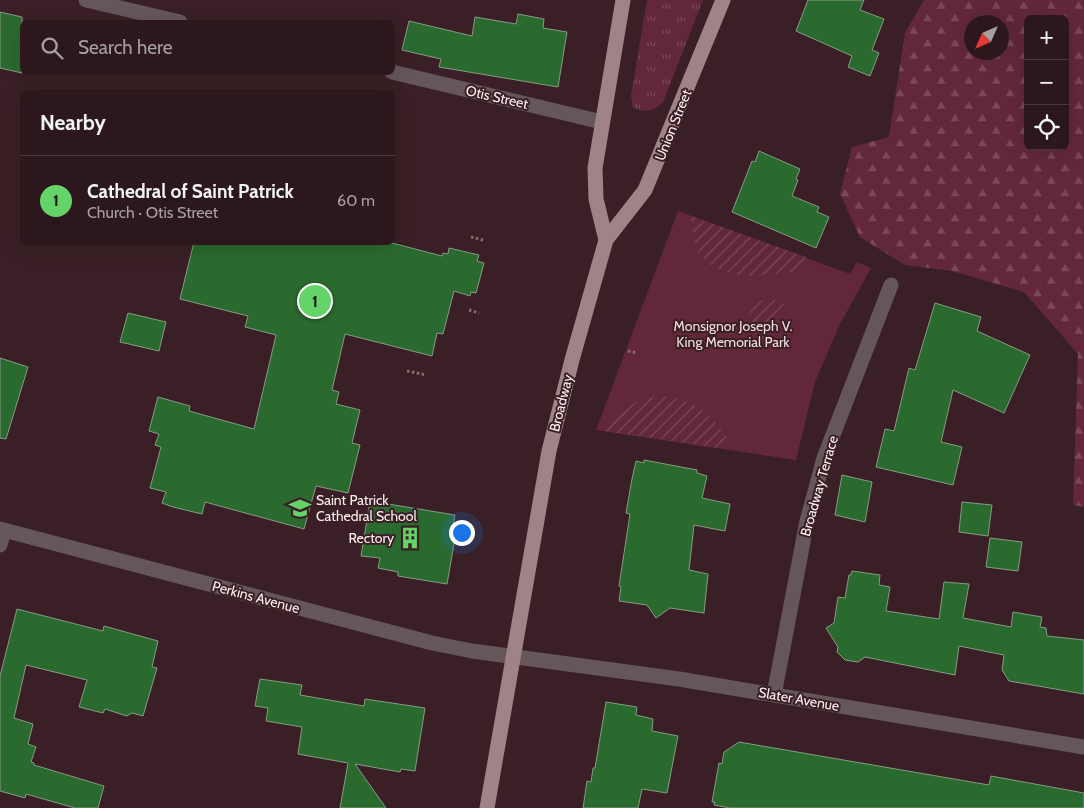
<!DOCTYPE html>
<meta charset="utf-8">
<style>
body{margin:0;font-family:Cabin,sans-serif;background:#342125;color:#f1f3f6}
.controls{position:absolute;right:15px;top:15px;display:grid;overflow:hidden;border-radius:8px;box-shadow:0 5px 20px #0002}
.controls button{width:45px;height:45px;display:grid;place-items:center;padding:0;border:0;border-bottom:1px solid #48373b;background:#2c181c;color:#f1f3f6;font:25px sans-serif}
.compass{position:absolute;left:964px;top:15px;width:45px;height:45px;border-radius:50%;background:#2c181c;box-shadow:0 5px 20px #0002;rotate:225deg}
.you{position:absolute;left:461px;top:532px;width:18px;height:18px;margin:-12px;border:4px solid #fff;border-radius:50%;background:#1a73e8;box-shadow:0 0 0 8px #1a73e833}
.badge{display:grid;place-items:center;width:32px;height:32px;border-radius:50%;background:#64d468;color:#111;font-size:16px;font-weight:700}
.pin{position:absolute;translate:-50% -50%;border:2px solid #fff;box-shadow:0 1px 5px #0006}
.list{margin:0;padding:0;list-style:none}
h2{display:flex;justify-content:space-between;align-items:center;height:65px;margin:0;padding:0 20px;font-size:21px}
h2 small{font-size:16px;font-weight:400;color:#a6a0a3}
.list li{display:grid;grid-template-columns:32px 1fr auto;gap:15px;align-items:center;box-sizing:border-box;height:90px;padding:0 20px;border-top:1px solid #48373b}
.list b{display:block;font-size:19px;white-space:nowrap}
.list p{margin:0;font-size:16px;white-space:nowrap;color:#a6a0a3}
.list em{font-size:16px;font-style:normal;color:#a6a0a3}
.icon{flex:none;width:28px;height:28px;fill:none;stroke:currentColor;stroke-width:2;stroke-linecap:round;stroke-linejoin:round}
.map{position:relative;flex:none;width:1084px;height:808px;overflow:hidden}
.search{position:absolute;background:#2c181c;box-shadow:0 5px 20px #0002;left:20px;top:20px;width:375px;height:55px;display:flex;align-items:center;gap:12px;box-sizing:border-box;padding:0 18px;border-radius:8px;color:#a6a0a3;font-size:19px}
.panel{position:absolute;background:#2c181c;box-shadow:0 5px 20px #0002;left:20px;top:90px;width:375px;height:155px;border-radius:8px}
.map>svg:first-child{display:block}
.grass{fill:url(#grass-tufts)}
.forest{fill:url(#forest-firs);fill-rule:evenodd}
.park{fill:#62283a}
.garden{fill:url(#garden-furrows)}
.building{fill:#2b6a2e;stroke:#859b85}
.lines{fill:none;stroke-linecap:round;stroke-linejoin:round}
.path{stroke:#826d71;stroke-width:3;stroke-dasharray:2.5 2.5;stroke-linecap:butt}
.minor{stroke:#645659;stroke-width:15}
.major{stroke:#9f8389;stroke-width:15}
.labels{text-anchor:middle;stroke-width:4;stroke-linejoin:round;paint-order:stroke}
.street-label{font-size:14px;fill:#feeff2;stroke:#3a2026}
.park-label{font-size:14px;fill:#f5dce1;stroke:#3a2026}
.poi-label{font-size:14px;fill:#feeff2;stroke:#3a2026;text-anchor:start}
</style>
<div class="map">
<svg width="1084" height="808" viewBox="0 0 1084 808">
<defs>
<pattern id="grass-tufts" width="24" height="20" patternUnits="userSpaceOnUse" patternTransform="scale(1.25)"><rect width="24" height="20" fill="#62283a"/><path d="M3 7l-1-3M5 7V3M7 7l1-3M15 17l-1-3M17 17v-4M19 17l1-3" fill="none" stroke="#7a4857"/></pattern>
<pattern id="forest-firs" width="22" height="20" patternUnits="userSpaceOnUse" patternTransform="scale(1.25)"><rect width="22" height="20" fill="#62283a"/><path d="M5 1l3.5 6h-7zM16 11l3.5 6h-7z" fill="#7a4857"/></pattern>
<pattern id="garden-furrows" width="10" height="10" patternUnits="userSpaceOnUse" patternTransform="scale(1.25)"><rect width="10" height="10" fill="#62283a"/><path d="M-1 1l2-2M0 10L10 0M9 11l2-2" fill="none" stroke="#7a4857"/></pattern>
</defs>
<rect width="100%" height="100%" fill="#3a2026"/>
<path class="grass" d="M647 0H703L663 102C654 111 644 114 633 107L631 96Z"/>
<path class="forest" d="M924 0H1084V507L1073 505 1078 354 1024 292 952 271 905 265 860 237 840 194 852 147 889 137 905 33ZM1028 19H1065V146H1028ZM972 22H1002V52H972Z"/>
<polygon class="park" points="678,211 850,274 857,262 871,268 839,326 815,382 796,460 596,430"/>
<g class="garden">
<path d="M691 216 806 257 800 271C748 278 692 286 691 216Z"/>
<path d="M765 299H772L785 305 769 343C745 336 740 309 765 299Z"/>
<path d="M658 396C691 396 712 413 729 441L725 449 605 431C617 408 634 401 658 396Z"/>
</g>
<g class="building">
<polygon points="808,0 864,0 860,10 884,19 872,50 879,53 870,76 848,67 852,56 796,31"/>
<polygon points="0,12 22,17 22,73 0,68"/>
<polygon points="518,14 544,19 543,28 567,32 558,87 439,67 441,59 402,50 409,21 472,36 475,17 516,24"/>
<polygon points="759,151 800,169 796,179 798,180 792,196 819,207 817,212 829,217 816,248 732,212 752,161 755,162"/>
<polygon points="194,242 388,242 442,256 443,253 448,254 449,248 479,255 477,261 484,263 476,293 471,292 470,296 454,291 443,334 437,333 432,356 345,334 332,390 339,392 336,404 360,410 352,443 360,445 348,493 316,486 304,529 205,502 202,514 173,507 162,503 166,492 150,488 161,447 155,445 159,434 149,431 158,397 190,406 189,411 254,429 276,335 245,327 248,316 180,299"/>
<polygon points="935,303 981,317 977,331 1030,355 1004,413 953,390 941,442 962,447 953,485 876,467 885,429 894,431 909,368 915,370"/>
<polygon points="128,313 166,322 159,351 120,342"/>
<polygon points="0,358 28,367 6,439 0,438"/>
<polygon points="644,460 697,470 697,473 707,476 702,498 730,504 725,531 694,525 689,570 708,574 704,613 670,608 656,618 647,605 619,601 621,587 619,586 630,514 626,513 632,479 636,461 644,463"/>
<polygon points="842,475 872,482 865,522 835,515"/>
<polygon points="370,501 455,515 453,527 457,527 447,584 398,576 398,572 378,568 380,558 361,556"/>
<polygon points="962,502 992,505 988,536 959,532"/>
<polygon points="990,538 1022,542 1018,571 986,567"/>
<polygon points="852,571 880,575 879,585 890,587 886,611 939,619 944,582 969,584 963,618 1011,627 1013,612 1042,617 1040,627 1046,628 1047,636 1084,640 1084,694 1009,681 1002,670 1004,655 959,646 955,675 865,657 858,662 845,660 837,652 838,647 826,628 834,623 838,597 845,598 849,575 851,575"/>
<polygon points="17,609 103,631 104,626 158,641 152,667 157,668 143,716 132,713 127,716 105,709 103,713 79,707 87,680 26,665 14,718 33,724 28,744 36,747 31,762 34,763 34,765 104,786 98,808 75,808 26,794 25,798 0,791 0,676"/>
<polygon points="260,679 302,685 300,695 364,706 365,699 425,708 415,771 401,769 400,772 355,764 386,808 340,808 348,763 298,754 302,727 266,721 268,708 255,706"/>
<polygon points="606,702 637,707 636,715 653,719 652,731 678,736 667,793 642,789 638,808 583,808 587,781 591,782 593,768 595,768"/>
<polygon points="739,742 989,785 991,776 1084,793 1084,808 730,808 714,805 715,802 712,802 719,763 722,764 724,752"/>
</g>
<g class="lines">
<g class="path">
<polyline points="471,237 483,240"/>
<polyline points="469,310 479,313"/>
<polyline points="628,351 637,353"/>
<polyline points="407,371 426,375"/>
</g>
<g class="minor">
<polyline points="86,0 180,22"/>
<polyline points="392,72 602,122"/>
<polyline points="0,529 432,643 472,651 679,679 1084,747"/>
<polyline points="0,545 4,530"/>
<polyline points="774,695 807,521 824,458 891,285"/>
</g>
<g class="major">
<polyline points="606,240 645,190 723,0"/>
<polyline points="487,808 549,451 572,360 606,240 596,199 595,168 623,0"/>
</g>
</g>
<defs>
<g id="school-bare" transform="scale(1.725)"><path d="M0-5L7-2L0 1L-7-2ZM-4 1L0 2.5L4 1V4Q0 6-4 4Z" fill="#64d468" stroke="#3a2026" stroke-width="2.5" paint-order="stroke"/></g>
<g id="building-bare" transform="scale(1.725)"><path d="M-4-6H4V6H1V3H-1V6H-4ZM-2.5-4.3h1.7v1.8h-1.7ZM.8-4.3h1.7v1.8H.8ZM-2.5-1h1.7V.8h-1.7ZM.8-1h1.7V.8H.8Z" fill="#64d468" stroke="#3a2026" stroke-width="2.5" paint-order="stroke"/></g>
</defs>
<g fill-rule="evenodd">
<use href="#school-bare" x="300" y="508"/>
<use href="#building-bare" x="410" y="538"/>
</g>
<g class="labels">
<g class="street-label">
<text transform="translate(497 97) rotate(13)" y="5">Otis Street</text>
<text transform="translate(673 125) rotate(-68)" y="5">Union Street</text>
<text transform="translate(561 403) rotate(-76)" y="5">Broadway</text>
<text transform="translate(819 486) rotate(-74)" y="5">Broadway Terrace</text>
<text transform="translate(256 597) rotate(15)" y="5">Perkins Avenue</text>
<text transform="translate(799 699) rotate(10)" y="5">Slater Avenue</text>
</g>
<g class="park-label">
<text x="733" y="331">Monsignor Joseph V.<tspan x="733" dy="16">King Memorial Park</tspan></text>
</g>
<g class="poi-label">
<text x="316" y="505">Saint Patrick<tspan x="316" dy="16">Cathedral School</tspan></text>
<text x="394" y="543" text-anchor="end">Rectory</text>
</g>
</g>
</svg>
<div class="controls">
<button>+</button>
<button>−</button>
<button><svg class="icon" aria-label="locate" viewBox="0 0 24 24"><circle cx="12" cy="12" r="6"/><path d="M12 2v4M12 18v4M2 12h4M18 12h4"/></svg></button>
</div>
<svg class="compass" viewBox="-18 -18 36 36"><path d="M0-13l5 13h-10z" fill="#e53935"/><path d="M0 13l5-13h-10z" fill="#a6a0a3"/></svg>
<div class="you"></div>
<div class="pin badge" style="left:315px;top:301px">1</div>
<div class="search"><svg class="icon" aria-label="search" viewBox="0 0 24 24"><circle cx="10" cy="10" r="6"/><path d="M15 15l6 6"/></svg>Search here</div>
<section class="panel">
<h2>Nearby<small></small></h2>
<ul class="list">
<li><span class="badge">1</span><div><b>Cathedral of Saint Patrick</b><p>Church · Otis Street</p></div><em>60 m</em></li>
</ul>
</section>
</div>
